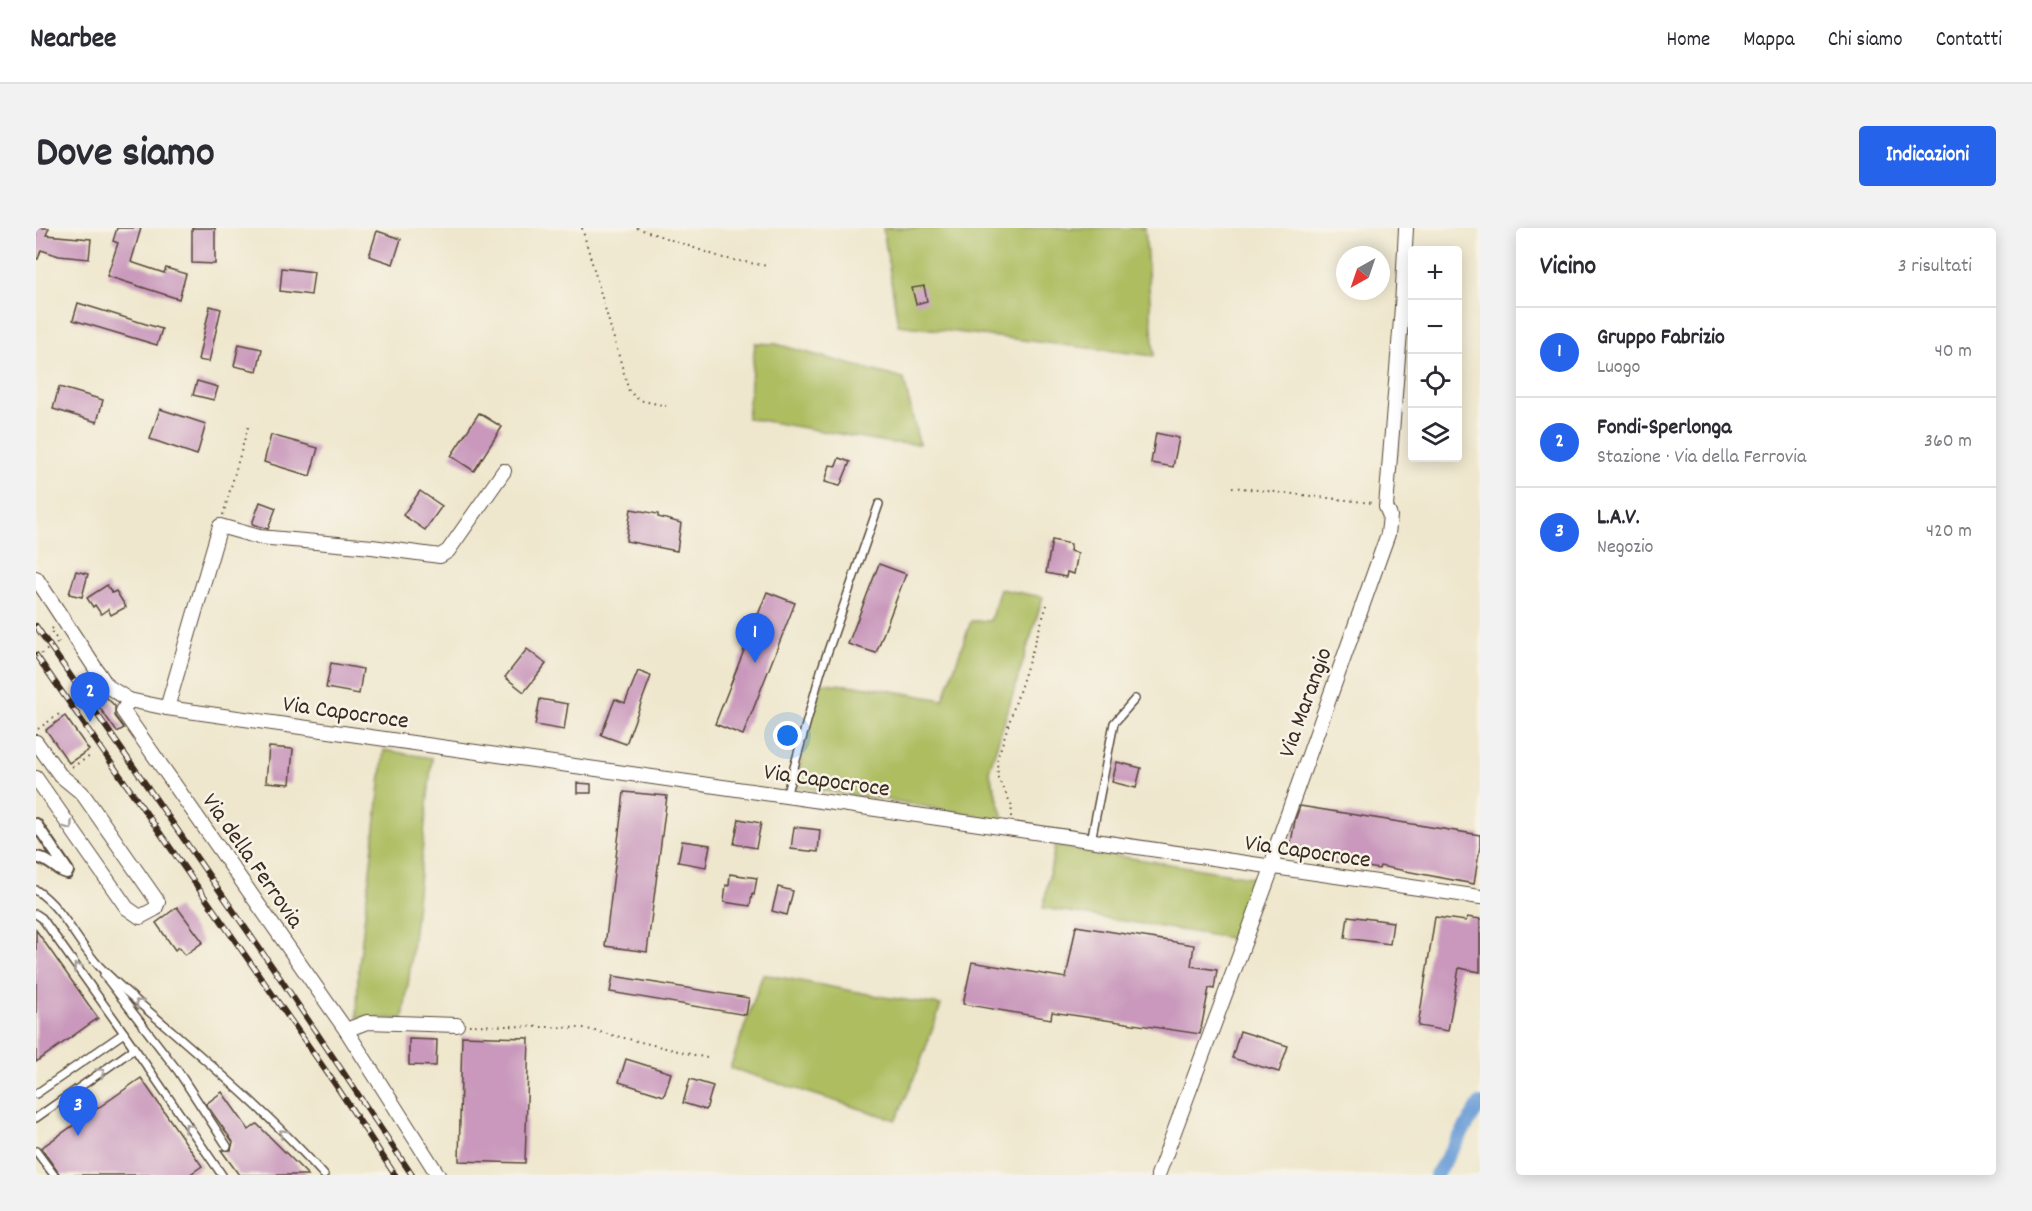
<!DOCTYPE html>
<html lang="it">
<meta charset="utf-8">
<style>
body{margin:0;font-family:Dekko,sans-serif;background:#f2f2f3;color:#2b2b33}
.controls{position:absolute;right:18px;top:18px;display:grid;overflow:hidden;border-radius:6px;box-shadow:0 3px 15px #0003}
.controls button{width:54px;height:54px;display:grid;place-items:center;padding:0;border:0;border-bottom:2px solid #e1e1e2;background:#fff;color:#2b2b33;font:30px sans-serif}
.compass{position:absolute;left:1300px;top:18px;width:54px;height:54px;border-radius:50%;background:#fff;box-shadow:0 3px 15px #0003;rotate:220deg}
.you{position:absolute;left:752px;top:508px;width:21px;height:21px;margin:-15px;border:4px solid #fff;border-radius:50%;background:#1a73e8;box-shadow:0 0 0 9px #1a73e833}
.badge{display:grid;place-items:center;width:39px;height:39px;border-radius:50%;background:#2563eb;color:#fff;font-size:20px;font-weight:700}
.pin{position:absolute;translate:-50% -50px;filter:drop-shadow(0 2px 3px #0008)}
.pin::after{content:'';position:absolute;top:32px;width:21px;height:18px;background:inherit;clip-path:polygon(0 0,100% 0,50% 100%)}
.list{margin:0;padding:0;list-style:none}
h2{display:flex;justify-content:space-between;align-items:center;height:78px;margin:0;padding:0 24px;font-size:26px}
h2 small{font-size:20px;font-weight:400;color:#7c7c81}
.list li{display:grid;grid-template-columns:39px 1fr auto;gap:18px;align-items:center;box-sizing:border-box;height:90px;padding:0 24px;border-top:2px solid #e1e1e2}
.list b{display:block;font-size:22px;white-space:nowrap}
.list p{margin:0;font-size:20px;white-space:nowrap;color:#7c7c81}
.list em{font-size:20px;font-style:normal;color:#7c7c81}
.icon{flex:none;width:33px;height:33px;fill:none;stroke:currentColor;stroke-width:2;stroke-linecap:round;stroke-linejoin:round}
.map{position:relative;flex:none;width:1444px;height:947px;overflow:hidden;border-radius:6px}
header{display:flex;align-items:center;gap:36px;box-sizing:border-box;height:84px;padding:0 30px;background:#fff;border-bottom:2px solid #e1e1e2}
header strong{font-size:28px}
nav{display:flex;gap:33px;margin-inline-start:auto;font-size:21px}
.intro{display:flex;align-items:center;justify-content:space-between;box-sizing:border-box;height:144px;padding:0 36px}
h1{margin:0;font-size:42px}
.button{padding:15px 27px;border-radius:6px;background:#2563eb;color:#fff;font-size:21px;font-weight:700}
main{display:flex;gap:36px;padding:0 36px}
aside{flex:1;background:#fff;border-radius:6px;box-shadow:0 3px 15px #0003}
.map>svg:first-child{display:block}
.green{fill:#adbd61;stroke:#747440;stroke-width:1.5}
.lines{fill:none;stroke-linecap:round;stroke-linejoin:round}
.canal{stroke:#6b9dd6;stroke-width:14}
.building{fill:#c998bc}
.service-casing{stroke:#564638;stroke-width:10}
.pedestrian-casing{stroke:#564638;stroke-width:14}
.minor-casing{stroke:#564638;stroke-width:16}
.path{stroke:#564638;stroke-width:2;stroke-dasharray:1.5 4.5;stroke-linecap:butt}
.service{stroke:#fff;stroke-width:7}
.pedestrian{stroke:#fff;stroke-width:10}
.minor{stroke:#fff;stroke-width:14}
.rail-casing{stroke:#3b2a1e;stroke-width:6}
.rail{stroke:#f7f3e8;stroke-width:4;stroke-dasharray:11;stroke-linecap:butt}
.path-bridge{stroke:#564638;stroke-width:2;stroke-dasharray:1.5 4.5;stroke-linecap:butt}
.oneway{stroke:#a79f9a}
.labels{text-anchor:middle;stroke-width:5;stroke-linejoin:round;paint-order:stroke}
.street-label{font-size:24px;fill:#3b2a1e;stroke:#f7f3e8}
</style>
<header>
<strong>Nearbee</strong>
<nav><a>Home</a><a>Mappa</a><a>Chi siamo</a><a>Contatti</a></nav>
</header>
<div class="intro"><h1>Dove siamo</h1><a class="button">Indicazioni</a></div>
<main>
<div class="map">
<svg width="1444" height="947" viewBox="0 0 1444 947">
<rect width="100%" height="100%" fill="#f7f3e8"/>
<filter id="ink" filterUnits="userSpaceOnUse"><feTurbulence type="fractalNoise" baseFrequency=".0167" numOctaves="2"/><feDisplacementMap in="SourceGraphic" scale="12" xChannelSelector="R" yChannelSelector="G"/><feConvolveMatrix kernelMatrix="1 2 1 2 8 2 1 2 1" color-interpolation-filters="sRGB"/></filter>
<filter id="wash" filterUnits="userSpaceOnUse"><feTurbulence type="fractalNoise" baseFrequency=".008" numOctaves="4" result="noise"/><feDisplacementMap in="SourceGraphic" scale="24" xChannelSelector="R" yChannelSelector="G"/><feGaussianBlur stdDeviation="1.35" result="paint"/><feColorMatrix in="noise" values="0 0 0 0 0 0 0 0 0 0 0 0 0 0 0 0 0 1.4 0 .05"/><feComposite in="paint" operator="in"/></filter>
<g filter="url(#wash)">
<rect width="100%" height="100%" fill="#efe7cd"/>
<g class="green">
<polygon points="847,0 1109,0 1118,128 862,97"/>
<polygon points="719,115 740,116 868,151 883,216 855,215 711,190"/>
<polygon points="964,361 1007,369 953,543 969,593 853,572 758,559 786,455 834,459 907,472 935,393 954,393"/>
<polygon points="348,522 396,530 373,750 367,791 321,789 322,746"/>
<polygon points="1019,618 1222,650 1199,711 1007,680"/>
<polygon points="727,746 848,769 905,777 882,841 860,892 694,840"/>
</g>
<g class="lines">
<polyline class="canal" points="1400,947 1444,876"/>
</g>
<g id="blocks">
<g class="building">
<polygon points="0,0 13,0 10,7 55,11 53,31 23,28 5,22 2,31 0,31"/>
<polygon points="81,0 105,0 95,34 128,45 130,40 150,46 143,71 71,48 82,15 77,13"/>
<polygon points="156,0 179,0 179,36 156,35"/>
<polygon points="341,3 365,11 357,36 333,28"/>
<polygon points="246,40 278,44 275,67 244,63"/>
<polygon points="888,58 891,73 880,76 876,60"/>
<polygon points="42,75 126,101 121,117 37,92"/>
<polygon points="174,78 185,81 173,134 162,132"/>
<polygon points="203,116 226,121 221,143 198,138"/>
<polygon points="161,153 182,159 178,172 157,167"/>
<polygon points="23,159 67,172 61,194 17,181"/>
<polygon points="124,181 170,196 161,227 114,211"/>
<polygon points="443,185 466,199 438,243 415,228"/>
<polygon points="1120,205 1143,210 1137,239 1115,235"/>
<polygon points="235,207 282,220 274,248 228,234"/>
<polygon points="803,230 814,234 804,258 789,254 794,237 800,238"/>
<polygon points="384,263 406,278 389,302 367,287"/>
<polygon points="224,274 240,280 232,301 216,296"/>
<polygon points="595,281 622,286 622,289 645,295 641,323 590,313"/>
<polygon points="1016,312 1035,316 1034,323 1042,325 1038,346 1031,344 1030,349 1010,345"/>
<polygon points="843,336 870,346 840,425 812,416"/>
<polygon points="40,343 52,346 46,369 33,366"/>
<polygon points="71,357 76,365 80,363 90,379 75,387 72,381 65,386 59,377 57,379 51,370"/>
<polygon points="731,364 759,375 707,507 679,496"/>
<polygon points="491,421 510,436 488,464 469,449"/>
<polygon points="295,435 327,441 323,466 290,460"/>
<polygon points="602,443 615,448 590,516 565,507 579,471 589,475"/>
<polygon points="61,460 79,478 79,488 88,500 81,504 53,465"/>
<polygon points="504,471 532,476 528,502 499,497"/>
<polygon points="29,488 53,522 33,535 10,502"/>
<polygon points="233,519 257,521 254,556 230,554"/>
<polygon points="1081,534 1105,540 1100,560 1076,554"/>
<polygon points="541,555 555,556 555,565 541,565"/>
<polygon points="588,564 631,568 611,724 569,718"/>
<polygon points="1264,578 1444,607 1444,618 1438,656 1344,638 1343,641 1253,626 1259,592"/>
<polygon points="703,591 725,595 720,620 698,616"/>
<polygon points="758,599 784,602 782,624 755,621"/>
<polygon points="646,613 674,617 670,639 642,634"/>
<polygon points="694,646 721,650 718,667 716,666 714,678 688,674 690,657 693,658"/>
<polygon points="742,659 757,663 751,687 736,683"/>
<polygon points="141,679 167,714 149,727 143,719 139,722 120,695"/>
<polygon points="1312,688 1357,694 1354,716 1309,710"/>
<polygon points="1399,689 1430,693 1431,689 1444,691 1444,744 1423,740 1412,803 1382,798"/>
<polygon points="1040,698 1158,717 1155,738 1181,742 1178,761 1173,760 1164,806 1016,784 1015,791 927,776 936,734 1030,750"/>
<polygon points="0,702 62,790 0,834"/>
<polygon points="577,748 713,770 710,787 574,764"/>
<polygon points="1204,803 1252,818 1243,844 1196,830"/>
<polygon points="426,808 493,810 489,935 423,933"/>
<polygon points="373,811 401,812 400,838 373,837"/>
<polygon points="590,831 635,845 628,868 583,854"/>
<polygon points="105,850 166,938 153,947 24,947 5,920"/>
<polygon points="654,851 677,858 670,882 647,875"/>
<polygon points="186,864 213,902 221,896 272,947 203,947 185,922 195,922 197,914 170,876"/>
</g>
</g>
</g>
<g filter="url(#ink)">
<use href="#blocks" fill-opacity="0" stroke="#564638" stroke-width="1.5"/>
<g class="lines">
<g class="service-casing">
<g id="service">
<polyline points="750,568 785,443 843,276"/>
<polyline points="1055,613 1078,495 1099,471"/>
<path d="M0 662C28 681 41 715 64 739 87 762 111 782 136 803 188 848 242 895 288 947"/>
<polyline points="0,686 6,690 88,805 186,947"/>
<polyline points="68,747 142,843 191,918"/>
<polyline points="0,866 88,805"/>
<polyline points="0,890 98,821"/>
<polyline points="0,923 18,947"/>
</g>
</g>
<g class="pedestrian-casing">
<path id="pedestrian" d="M0 596 32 643 31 645C21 644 16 632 0 629"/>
</g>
<g class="minor-casing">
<g id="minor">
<polyline points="0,350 71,458 93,472 87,483 310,802 402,947"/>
<polyline points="93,472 131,480 750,568 1444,669"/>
<polyline points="131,480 184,298 223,309 336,319 404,328 412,323 468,243"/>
<polyline points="0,514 24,547 46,565 122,674 119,681 104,689 91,680 0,550"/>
<polyline points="310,802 331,794 421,797"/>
<polyline points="1122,947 1236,640 1239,622 1352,306 1354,288 1350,279 1366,79 1370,0"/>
</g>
</g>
<g class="path">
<polyline points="546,0 593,163 603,172 630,178"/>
<polyline points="601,0 687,30 731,38"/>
<polyline points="1196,259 1336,275"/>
<polyline points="187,287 212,199"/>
<polyline points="17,400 14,402 23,414"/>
<polyline points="2,501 26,484"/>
<polyline points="36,539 56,527"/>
<polyline points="975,589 976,578 962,550 961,532 1011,377"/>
<polyline points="433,797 547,800 675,831"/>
</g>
<use href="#service" class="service"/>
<use href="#pedestrian" class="pedestrian"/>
<use href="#minor" class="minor"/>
<g class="rail-casing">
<g id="rail">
<polyline points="0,398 244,750 376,947"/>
<polyline points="0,427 299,856 359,947"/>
</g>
</g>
<use href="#rail" class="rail"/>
<polyline class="path-bridge" points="0,429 23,414"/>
</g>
<defs><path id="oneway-chevron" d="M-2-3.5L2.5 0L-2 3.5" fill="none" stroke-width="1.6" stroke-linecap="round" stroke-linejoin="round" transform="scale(1.5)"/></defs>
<g class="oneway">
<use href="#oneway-chevron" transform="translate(33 598) rotate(55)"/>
<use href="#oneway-chevron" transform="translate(41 739) rotate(-126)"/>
<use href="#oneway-chevron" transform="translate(103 775) rotate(-139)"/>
<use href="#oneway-chevron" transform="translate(65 844) rotate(-35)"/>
<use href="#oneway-chevron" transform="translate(152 899) rotate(-125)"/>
<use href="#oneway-chevron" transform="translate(247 905) rotate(-136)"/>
</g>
</g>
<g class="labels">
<g class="street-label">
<text transform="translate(1268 474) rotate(-70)" y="8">Via Marangio</text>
<text transform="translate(310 483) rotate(8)" y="8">Via Capocroce</text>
<text transform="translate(791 551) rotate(8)" y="8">Via Capocroce</text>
<text transform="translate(1272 622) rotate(8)" y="8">Via Capocroce</text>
<text transform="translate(218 632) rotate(55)" y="8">Via della Ferrovia</text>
</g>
</g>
</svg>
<div class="controls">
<button>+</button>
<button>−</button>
<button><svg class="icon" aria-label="locate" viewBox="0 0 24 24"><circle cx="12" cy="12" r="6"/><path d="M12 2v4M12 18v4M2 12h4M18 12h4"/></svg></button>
<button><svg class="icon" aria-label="layers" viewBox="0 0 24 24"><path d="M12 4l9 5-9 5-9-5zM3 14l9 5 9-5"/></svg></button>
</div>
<svg class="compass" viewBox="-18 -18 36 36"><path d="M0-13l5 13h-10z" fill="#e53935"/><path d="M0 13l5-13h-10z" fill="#7c7c81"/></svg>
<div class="you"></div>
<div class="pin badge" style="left:719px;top:435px">1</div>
<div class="pin badge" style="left:54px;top:494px">2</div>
<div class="pin badge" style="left:42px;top:908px">3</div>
</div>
<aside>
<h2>Vicino<small>3 risultati</small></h2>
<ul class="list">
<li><span class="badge">1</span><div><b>Gruppo Fabrizio</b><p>Luogo</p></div><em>40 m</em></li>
<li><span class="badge">2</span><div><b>Fondi-Sperlonga</b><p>Stazione · Via della Ferrovia</p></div><em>360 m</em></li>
<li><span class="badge">3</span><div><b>L.A.V.</b><p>Negozio</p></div><em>420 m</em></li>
</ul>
</aside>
</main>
